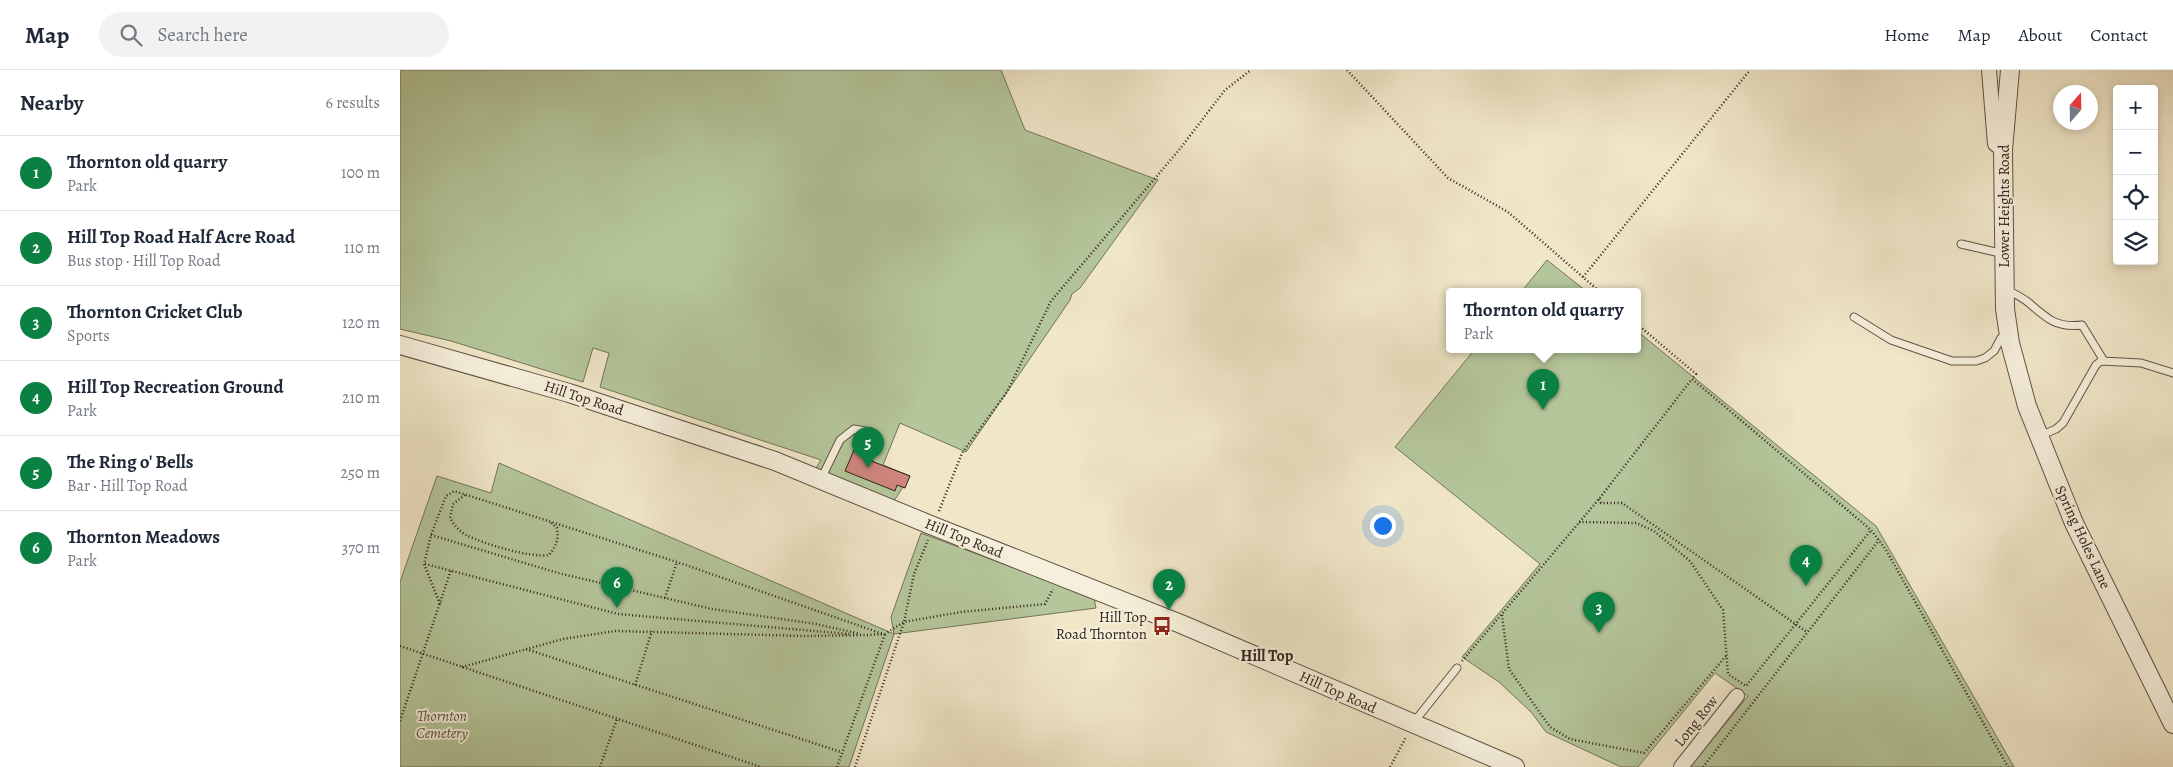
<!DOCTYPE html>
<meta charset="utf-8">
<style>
body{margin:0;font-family:Alegreya,serif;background:#f2f2f3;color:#1f2937}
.controls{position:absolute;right:15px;top:15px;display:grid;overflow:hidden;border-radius:5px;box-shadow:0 2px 8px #0003}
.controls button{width:45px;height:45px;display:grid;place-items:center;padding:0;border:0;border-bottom:1px solid #e0e1e3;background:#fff;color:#1f2937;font:25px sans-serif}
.compass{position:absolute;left:1653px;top:15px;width:45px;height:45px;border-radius:50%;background:#fff;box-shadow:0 2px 8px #0003;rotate:20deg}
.you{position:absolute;left:982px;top:455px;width:18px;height:18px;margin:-12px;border:4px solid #fff;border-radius:50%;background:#1a73e8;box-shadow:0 0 0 8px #1a73e833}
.badge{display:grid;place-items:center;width:32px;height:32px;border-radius:50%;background:#0b8043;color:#fff;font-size:16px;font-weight:700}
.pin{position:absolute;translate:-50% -41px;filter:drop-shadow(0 1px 2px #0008)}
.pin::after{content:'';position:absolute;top:26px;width:18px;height:15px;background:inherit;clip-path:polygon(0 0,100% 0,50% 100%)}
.popup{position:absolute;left:1046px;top:218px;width:195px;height:65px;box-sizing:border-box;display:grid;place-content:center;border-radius:5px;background:#fff;filter:drop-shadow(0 1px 4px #0005);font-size:16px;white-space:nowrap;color:#747a83}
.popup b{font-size:19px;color:#1f2937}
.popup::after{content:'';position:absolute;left:50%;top:100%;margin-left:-10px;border:10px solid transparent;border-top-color:#fff}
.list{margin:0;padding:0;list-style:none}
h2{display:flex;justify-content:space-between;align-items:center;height:65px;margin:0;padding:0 20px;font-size:21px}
h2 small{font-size:16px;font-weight:400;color:#747a83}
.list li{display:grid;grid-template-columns:32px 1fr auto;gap:15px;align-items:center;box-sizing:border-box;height:75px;padding:0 20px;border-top:1px solid #e0e1e3}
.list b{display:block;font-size:19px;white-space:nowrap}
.list p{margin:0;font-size:16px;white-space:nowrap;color:#747a83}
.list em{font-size:16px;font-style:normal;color:#747a83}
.icon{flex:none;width:28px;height:28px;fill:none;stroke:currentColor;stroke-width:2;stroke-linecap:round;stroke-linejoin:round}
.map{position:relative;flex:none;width:1773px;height:697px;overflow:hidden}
header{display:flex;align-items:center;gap:30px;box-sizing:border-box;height:70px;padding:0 25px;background:#fff;border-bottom:1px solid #e0e1e3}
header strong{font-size:24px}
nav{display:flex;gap:28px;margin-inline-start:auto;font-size:18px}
.search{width:350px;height:45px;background:#f2f2f3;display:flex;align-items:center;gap:12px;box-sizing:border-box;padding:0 18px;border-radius:28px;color:#747a83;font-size:19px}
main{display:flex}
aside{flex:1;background:#fff}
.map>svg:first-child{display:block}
.green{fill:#b4c69a;stroke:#73745a}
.building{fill:#cf867e;stroke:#32221b}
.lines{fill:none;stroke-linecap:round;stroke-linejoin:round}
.service-casing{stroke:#625346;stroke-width:9}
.minor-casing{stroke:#625346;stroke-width:16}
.tertiary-casing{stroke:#625346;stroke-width:20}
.path{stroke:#32221b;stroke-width:2.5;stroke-dasharray:1 2.5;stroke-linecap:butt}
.service{stroke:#f5efdb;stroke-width:7}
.minor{stroke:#f5efdb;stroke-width:14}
.tertiary{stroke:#f5efdb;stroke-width:18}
.labels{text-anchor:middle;stroke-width:4;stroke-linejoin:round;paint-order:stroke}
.street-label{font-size:15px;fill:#32221b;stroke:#f5efdb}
.poi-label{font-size:15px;fill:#32221b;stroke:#f5efdb;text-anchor:end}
.park-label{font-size:15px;font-style:italic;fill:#595341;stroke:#f5efdb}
.neighbourhood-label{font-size:16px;font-weight:bold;fill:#32221b;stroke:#f5efdb}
</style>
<header>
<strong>Map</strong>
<div class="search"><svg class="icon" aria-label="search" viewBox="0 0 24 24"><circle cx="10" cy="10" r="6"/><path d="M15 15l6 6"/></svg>Search here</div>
<nav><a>Home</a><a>Map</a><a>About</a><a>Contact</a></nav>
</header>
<main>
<aside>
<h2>Nearby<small>6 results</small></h2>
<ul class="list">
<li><span class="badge">1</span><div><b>Thornton old quarry</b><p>Park</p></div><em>100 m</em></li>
<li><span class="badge">2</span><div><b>Hill Top Road Half Acre Road</b><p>Bus stop · Hill Top Road</p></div><em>110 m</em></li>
<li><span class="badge">3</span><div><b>Thornton Cricket Club</b><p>Sports</p></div><em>120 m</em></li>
<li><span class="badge">4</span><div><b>Hill Top Recreation Ground</b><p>Park</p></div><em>210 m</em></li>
<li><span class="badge">5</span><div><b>The Ring o' Bells</b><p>Bar · Hill Top Road</p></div><em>250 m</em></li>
<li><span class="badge">6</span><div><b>Thornton Meadows</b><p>Park</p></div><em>370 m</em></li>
</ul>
</aside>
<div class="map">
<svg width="1773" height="697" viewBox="0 0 1773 697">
<rect width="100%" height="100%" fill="#f0e6c8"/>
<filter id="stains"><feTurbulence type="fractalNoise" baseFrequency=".004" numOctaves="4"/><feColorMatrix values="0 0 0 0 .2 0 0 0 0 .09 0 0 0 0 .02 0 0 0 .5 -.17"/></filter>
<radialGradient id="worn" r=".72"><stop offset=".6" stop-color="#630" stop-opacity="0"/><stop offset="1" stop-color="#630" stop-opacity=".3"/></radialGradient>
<g class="green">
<polygon points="0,0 601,0 625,60 758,110 680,218 672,224 670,230 566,382 500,353 483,395 510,406 494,431 416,398 421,390 200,317 209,283 193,278 183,312 51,271 0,259"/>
<polygon points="1147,190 1186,221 1122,221"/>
<polygon points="1237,261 1476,456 1614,697 1290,697 1348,626 1315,603 1238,697 1221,697 1146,662 1131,642 1099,612 1062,587 1140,494 995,377 1075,279 1237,279"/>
<polygon points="99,393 494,564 491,547 521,463 694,528 696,538 494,564 449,697 0,697 0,512 37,406 91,423"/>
</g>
<polygon class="building" points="454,380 467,386 466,389 510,406 505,418 497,415 495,421 445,401"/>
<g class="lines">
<g class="service-casing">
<g id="service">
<polyline points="1561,174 1604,184"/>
<path d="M1605 219C1613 223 1622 227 1629 233 1647 249 1657 258 1682 255L1704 291"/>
<polyline points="1454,247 1491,270 1552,291 1576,291 1585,288 1594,281 1601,268 1608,264"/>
<polyline points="1640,366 1656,359 1663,353 1696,295 1701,291 1741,293 1773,303"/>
<polyline points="421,409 440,370 454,359 471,362"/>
<polyline points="1014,652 1057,598"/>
</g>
</g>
<g class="minor-casing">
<g id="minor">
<polyline points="1589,0 1595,74 1603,80"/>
<polyline points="1281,697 1337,626"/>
</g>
</g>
<g class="tertiary-casing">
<g id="tertiary">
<polyline points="1610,0 1603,80 1605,239 1610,273 1627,336 1674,453 1773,654"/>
<polyline points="0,275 169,323 375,391 533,456 781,554 1115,697"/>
</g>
</g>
<g class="path">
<polyline points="947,0 1048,108 1108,142 1199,221"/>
<polyline points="1183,207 1350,0"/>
<polyline points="1237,254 1296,304 1292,309 1471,460 1486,480 1608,697"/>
<path d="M65 425 53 434 50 448C54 455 59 461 66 465 84 474 130 488 149 485 156 476 159 470 157 458L150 452"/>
<polyline points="1199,429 1201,433 1222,433 1407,562"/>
<polyline points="539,441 562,383 607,322 651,231 779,80 825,20 851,0"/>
<polyline points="1179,452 1236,453 1254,461 1290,491 1323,540 1328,604 1346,616 1471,460"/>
<polyline points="31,465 158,503 265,528 312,539 416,554 460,564"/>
<polyline points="25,494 218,544 449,564"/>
<polyline points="265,528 277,492"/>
<polyline points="40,534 24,494 31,465 46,426 54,421 277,492 483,564"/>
<polyline points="1102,545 1109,599 1150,657 1170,669 1244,683 1326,586"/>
<polyline points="0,576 361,697"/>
<polyline points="126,579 441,682"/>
<polyline points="1062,591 1199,429 1292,309"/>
<polyline points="62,597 163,569 215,561 405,566 466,565 485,564 504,552 561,542 645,534 653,519"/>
<polyline points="235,615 252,561"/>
<polyline points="0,651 51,500"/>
<polyline points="200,697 217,649"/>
<polyline points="437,697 485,564"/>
<polyline points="455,697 504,552 514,504 528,470"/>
<polyline points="990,697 1006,667"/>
<polyline points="1303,697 1479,470"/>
</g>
<use href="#service" class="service"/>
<use href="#minor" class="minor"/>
<use href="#tertiary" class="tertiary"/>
</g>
<defs>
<g id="bus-bare" transform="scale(1.5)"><path d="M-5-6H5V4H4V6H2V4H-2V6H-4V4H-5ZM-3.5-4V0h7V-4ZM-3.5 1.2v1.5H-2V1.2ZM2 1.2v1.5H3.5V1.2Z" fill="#8f2418" stroke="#f5efdb" stroke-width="2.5" paint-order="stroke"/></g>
</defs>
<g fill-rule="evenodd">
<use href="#bus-bare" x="762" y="556"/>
</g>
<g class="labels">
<g class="street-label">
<text transform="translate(1604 136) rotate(-90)" y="5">Lower Heights Road</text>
<text transform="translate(184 328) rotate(18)" y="5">Hill Top Road</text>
<text transform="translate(1683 467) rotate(65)" y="5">Spring Holes Lane</text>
<text transform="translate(564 468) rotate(22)" y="5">Hill Top Road</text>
<text transform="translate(938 622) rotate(24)" y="5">Hill Top Road</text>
<text transform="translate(1296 651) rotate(-52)" y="5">Long Row</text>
</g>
<g class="poi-label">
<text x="747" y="552">Hill Top<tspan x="747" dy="17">Road Thornton</tspan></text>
</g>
<g class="park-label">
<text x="42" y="651">Thornton<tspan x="42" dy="17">Cemetery</tspan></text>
</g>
<g class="neighbourhood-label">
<text x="867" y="591">Hill Top</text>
</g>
</g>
<rect width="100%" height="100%" filter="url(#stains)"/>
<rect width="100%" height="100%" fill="url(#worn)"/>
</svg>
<div class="controls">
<button>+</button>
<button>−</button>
<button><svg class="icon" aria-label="locate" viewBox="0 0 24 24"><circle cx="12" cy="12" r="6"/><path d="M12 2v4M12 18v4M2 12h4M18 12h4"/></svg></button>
<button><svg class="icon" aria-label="layers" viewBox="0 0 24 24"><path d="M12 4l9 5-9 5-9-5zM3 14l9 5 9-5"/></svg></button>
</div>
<svg class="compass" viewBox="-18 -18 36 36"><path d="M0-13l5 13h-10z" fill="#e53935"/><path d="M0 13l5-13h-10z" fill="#747a83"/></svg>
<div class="you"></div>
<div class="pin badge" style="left:1143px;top:340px">1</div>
<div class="popup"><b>Thornton old quarry</b>Park</div>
<div class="pin badge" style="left:769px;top:540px">2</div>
<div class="pin badge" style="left:1199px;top:563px">3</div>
<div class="pin badge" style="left:1406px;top:516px">4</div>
<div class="pin badge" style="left:468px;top:398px">5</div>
<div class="pin badge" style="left:217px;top:538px">6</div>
</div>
</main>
